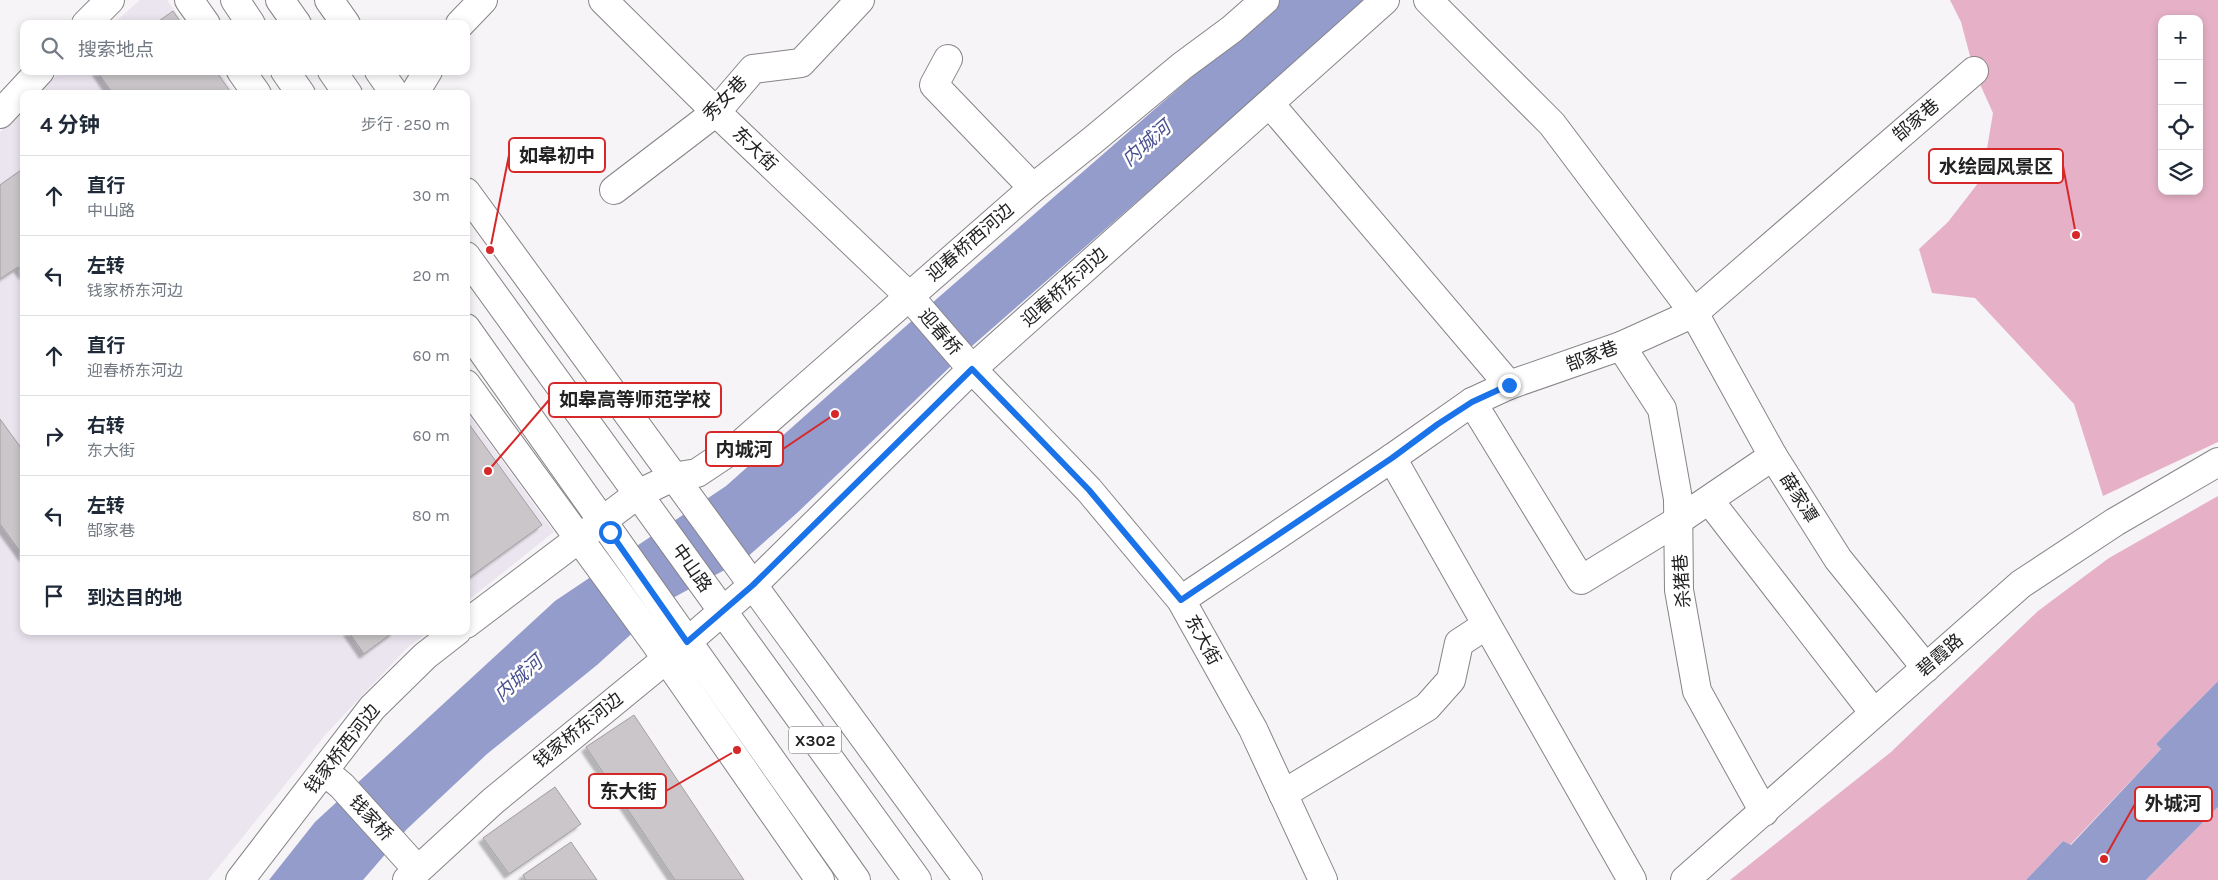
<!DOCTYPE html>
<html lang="zh">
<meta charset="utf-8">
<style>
body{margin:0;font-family:Karla,"Noto Sans SC",sans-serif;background:#f2f2f3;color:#1f2937}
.controls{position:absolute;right:15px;top:15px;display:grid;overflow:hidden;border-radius:10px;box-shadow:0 2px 8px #0003}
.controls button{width:45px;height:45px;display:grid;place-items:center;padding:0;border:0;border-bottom:1px solid #e0e1e3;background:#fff;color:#1f2937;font:25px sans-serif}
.stop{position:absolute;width:15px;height:15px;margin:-11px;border:4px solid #1a73e8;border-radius:50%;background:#fff}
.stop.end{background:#1a73e8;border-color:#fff;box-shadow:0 1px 5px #0008}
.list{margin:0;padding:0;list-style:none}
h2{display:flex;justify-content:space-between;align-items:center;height:65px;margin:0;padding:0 20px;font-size:21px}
h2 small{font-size:16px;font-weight:400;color:#747a83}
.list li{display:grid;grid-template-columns:32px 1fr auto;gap:15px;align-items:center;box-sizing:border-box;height:80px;padding:0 20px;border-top:1px solid #e0e1e3}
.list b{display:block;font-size:19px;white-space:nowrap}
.list p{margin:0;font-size:16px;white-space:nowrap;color:#747a83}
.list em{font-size:16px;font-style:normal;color:#747a83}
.icon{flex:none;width:28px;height:28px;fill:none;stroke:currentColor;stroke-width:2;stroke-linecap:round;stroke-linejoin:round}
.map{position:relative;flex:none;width:2218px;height:880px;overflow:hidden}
.search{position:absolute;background:#fff;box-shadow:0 2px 8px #0003;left:20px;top:20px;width:450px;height:55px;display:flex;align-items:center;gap:12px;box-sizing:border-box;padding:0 18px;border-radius:10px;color:#747a83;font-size:19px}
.panel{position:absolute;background:#fff;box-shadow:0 2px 8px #0003;left:20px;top:90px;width:450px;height:545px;border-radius:10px}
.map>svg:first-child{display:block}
.built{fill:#ebe5ef}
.green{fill:#e6b1c6;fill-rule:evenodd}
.water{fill:#949ccc}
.building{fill:#cac6c9;stroke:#a29fa2;filter:url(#shadow)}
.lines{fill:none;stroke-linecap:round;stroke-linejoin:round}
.minor-casing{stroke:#868487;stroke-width:30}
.major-casing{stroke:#868487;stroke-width:30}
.minor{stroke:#fff;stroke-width:28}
.major{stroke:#fff;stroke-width:28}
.route{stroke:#1a73e8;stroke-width:6}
.labels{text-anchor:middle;stroke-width:5;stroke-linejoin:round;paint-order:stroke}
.shield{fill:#fff;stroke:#646465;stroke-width:1}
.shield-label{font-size:16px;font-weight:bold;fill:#222223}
.street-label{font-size:18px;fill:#222223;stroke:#fff}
.water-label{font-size:19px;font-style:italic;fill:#4a518f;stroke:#fff}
.leader{fill:none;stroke:#d62828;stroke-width:2}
.callout-dot{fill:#d62828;stroke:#fff;stroke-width:2}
.callout{fill:#fff;stroke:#d62828;stroke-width:2}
.callout-label{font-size:19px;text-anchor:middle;font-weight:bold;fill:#222223}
</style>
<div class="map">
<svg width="2218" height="880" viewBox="0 0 2218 880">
<defs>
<filter id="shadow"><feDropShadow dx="-4.5" dy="4.5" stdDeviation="1" flood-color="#0004"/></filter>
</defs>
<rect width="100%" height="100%" fill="#f6f4f7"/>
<g class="built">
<polygon points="140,0 167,0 184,24 113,24"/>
<polygon points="61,71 219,71 235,94 38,94"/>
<polygon points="24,108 24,631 429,631 407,648 326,734 208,880 0,880 0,132"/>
<polygon points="466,411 554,532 466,602"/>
</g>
<g class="green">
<path d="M1950 0H2218V442L2103 496 2074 404 1975 298 1932 293 1919 249 1948 222 1982 178 1993 113 1974 71 1961 22ZM2162 19H2199V191H2162Z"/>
<polygon points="2218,496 2218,681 2156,744 2161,749 2070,845 2063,841 2026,880 1730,880 1891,752 2038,611 2109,558"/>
<polygon points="2218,807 2218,880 2146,880"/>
</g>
<g class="water">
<polygon points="1280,0 1367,0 972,346 797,513 745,559 669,600 597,665 487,754 407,829 363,880 269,880 315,822 555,601 726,486 924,310"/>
<polygon points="2218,681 2218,807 2146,880 2026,880 2063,841 2071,845 2161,749 2156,744"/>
</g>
<g class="building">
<polygon points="173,11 182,24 155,24"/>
<polygon points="97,71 216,71 232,94 113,94"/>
<polygon points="24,168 24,275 18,267 0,279 0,185"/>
<polygon points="0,419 24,452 24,557 0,524"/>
<polygon points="466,420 542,525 466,580"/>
<polygon points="348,631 395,631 364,654"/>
<polygon points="634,715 744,880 675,880 586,747"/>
<polygon points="555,787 581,824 509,874 483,838"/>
<polygon points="571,842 597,880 526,880 523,875"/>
</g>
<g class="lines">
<g class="minor-casing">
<g id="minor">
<polyline points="189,0 206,24"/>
<polyline points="329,0 346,24"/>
<polyline points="603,0 716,112 908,295 972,369 1089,490 1181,600 1253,729 1323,880"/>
<polyline points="1428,0 1552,124 1694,313 1773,456 1838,559 1926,668"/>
<polyline points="86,24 110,0"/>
<polyline points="460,24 483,0"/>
<polyline points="948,59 934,85 1033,188"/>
<polyline points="241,71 257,94"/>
<polyline points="379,71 395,94"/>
<polyline points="414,94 428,71"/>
<polyline points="1270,104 1509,385"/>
<polyline points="0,114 40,71"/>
<polyline points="614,190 716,112 753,69 801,63 860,0"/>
<polyline points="466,192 968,880"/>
<polyline points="1621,346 1662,409 1678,499 1679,590 1697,691 1764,812"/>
<polyline points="466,384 656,644 820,880"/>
<polyline points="1472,402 1581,580 1679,520 1773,456"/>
<polyline points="1392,458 1632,880"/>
<polyline points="1709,500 1874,713"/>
<polyline points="1181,600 1392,458 1472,402 1509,385 1621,346 1694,313 1974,71"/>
<polyline points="466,624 638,494 673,477 697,473 742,443 1033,188 1093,140 1182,66 1232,29 1265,0"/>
<polyline points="324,771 342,786 417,869"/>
<polyline points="1283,794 1427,707 1451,680 1459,643 1485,626"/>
<polyline points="240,880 372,708 425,656 457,631"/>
<polyline points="407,880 493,801 687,642 753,585 972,369 1385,0"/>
<polyline points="1685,880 2021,584 2115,522 2218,462"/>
</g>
</g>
<g class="major-casing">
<g id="major">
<polyline points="235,0 251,24"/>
<polyline points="280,0 297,24"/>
<polyline points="285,71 301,94"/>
<polyline points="332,71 348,94"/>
<path d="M466 256C617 464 766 673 917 880"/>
<polyline points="466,328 856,880"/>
</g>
</g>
<use href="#minor" class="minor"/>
<use href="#major" class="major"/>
</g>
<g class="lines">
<polyline class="route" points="610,532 687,642 753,585 972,369 1089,490 1181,600 1392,458 1438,424 1472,402 1509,385"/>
</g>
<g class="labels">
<rect class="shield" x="789" y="726.5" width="52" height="27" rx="4"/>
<g class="shield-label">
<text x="815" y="746">X302</text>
</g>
<g class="street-label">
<text transform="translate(725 98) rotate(-46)" y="6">秀女巷</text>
<text transform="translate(1916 120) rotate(-40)" y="6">郜家巷</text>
<text transform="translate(755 149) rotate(44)" y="6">东大街</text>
<text transform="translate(970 242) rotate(-41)" y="6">迎春桥西河边</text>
<text transform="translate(1064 287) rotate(-42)" y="6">迎春桥东河边</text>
<text transform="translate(940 332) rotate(49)" y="6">迎春桥</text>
<text transform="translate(1592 356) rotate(-21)" y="6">郜家巷</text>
<text transform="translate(1799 498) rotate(58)" y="6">薛家潭</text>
<text transform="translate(692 568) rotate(55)" y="6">中山路</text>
<text transform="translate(1682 581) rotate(-94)" y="6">杀猪巷</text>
<text transform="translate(1203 640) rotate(61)" y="6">东大街</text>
<text transform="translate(1940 655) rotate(-41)" y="6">碧霞路</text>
<text transform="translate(578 730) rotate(-39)" y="6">钱家桥东河边</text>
<text transform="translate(342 749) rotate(-52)" y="6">钱家桥西河边</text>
<text transform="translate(371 818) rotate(47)" y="6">钱家桥</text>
</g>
<g class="water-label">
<text transform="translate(1146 143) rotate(-41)" y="7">内城河</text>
<text transform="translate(518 678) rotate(-42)" y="7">内城河</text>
</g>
</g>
<path class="leader" d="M490 250L509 155M2076 235L2063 166M488 471L549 400M835 414L783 449M737 750L666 791M2104 859L2135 804"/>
<g class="callout-dot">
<circle cx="490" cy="250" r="5"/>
<circle cx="2076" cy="235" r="5"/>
<circle cx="488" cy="471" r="5"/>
<circle cx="835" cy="414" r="5"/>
<circle cx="737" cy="750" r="5"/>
<circle cx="2104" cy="859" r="5"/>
</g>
<g class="callout">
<rect x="509" y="138" width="96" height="34" rx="5"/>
<rect x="1929" y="149" width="134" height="34" rx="5"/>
<rect x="549" y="383" width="172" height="34" rx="5"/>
<rect x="706" y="432" width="77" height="34" rx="5"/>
<rect x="589" y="774" width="77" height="34" rx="5"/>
<rect x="2135" y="787" width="77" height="34" rx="5"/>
</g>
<g class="callout-label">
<text x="557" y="162">如皋初中</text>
<text x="1996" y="173">水绘园风景区</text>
<text x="635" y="406">如皋高等师范学校</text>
<text x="744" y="456">内城河</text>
<text x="628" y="798">东大街</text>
<text x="2173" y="810">外城河</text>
</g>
</svg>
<div class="controls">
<button>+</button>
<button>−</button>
<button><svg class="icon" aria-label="locate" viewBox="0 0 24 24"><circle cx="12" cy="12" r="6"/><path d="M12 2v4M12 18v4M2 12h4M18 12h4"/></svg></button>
<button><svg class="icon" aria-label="layers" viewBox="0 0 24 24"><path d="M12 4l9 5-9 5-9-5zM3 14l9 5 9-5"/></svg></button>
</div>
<div class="stop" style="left:610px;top:532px"></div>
<div class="stop end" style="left:1509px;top:385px"></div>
<div class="search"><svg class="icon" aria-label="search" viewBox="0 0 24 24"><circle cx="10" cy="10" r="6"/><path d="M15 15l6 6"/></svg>搜索地点</div>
<section class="panel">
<h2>4 分钟<small>步行 · 250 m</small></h2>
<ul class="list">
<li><svg class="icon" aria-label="ahead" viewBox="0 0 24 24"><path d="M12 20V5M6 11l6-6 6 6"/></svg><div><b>直行</b><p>中山路</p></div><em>30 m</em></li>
<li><svg class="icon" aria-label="left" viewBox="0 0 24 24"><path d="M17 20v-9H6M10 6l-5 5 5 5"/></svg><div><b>左转</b><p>钱家桥东河边</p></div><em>20 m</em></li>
<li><svg class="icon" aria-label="ahead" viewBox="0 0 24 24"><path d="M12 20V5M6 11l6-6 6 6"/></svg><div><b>直行</b><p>迎春桥东河边</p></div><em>60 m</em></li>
<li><svg class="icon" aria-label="right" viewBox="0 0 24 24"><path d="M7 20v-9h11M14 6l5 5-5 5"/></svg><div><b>右转</b><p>东大街</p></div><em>60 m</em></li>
<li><svg class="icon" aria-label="left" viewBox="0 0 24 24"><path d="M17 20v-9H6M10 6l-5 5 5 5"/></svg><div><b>左转</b><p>郜家巷</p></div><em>80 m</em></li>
<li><svg class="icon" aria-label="arrive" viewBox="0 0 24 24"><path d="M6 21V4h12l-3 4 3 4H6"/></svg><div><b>到达目的地</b></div></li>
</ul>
</section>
</div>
